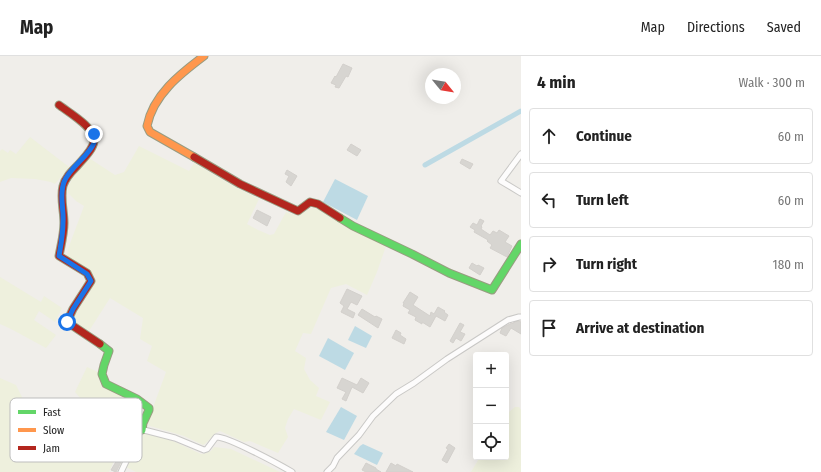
<!DOCTYPE html>
<meta charset="utf-8">
<style>
body{margin:0;font-family:"Fira Sans Condensed",sans-serif;background:#f2f2f2;color:#222}
.controls{position:absolute;right:12px;bottom:12px;display:grid;overflow:hidden;border-radius:4px;box-shadow:0 4px 16px #0002}
.controls button{width:36px;height:36px;display:grid;place-items:center;padding:0;border:0;border-bottom:1px solid #e0e0e0;background:#fff;color:#222;font:20px sans-serif}
.compass{position:absolute;left:425px;top:12px;width:36px;height:36px;border-radius:50%;background:#fff;box-shadow:0 4px 16px #0002;rotate:120deg}
.stop{position:absolute;width:12px;height:12px;margin:-9px;border:3px solid #1a73e8;border-radius:50%;background:#fff}
.stop.end{background:#1a73e8;border-color:#fff;box-shadow:0 1px 4px #0008}
.list{margin:0;padding:0;list-style:none}
h2{display:flex;justify-content:space-between;align-items:center;height:52px;margin:0;padding:0 16px;font-size:17px}
h2 small{font-size:13px;font-weight:400;color:#767676}
.list li{display:grid;grid-template-columns:26px 1fr auto;gap:12px;align-items:center;box-sizing:border-box;height:56px;margin:0 8px 8px;padding:0 8px;border:1px solid #e0e0e0;border-radius:4px}
.list b{display:block;font-size:15px;white-space:nowrap}
.list em{font-size:13px;font-style:normal;color:#767676}
.icon{flex:none;width:22px;height:22px;fill:none;stroke:currentColor;stroke-width:2;stroke-linecap:round;stroke-linejoin:round}
.map{position:relative;flex:none;width:521px;height:416px;overflow:hidden}
header{display:flex;align-items:center;gap:24px;box-sizing:border-box;height:56px;padding:0 20px;background:#fff;border-bottom:1px solid #e0e0e0}
header strong{font-size:19px}
nav{display:flex;gap:22px;margin-inline-start:auto;font-size:14px}
main{display:flex}
aside{flex:1;background:#fff}
.map>svg:first-child{display:block}
.farmland{fill:#eef0dd}
.water{fill:#bddae4}
.lines{fill:none;stroke-linecap:round;stroke-linejoin:round}
.canal{stroke:#bddae4;stroke-width:5}
.building{fill:#d7d5d1;stroke:#d3d0cc}
.street-casing{stroke:#c9c8c6;stroke-width:7}
.fast-casing{stroke:#989c80;stroke-width:9}
.slow-casing{stroke:#989c80;stroke-width:9}
.jam-casing{stroke:#989c80;stroke-width:9}
.street{stroke:#fdfcfc;stroke-width:5}
.fast{stroke:#63d668;stroke-width:7}
.slow{stroke:#ff974d;stroke-width:7}
.jam{stroke:#b3261e;stroke-width:7}
.route{stroke:#1a73e8;stroke-width:5}
.key{fill:#fff;stroke:#bdbdbd;stroke-width:1}
.key-label{font-size:11px;fill:#222}
</style>
<header>
<strong>Map</strong>
<nav><a>Map</a><a>Directions</a><a>Saved</a></nav>
</header>
<main>
<div class="map">
<svg width="521" height="416" viewBox="0 0 521 416">
<rect width="100%" height="100%" fill="#f0eeea"/>
<g class="farmland">
<polygon points="30,81 69,111 55,128 51,126 35,123 11,122 0,126 0,95 2,93 8,97 10,94 16,98"/>
<polygon points="139,90 189,115 194,107 233,130 259,143 247,168 258,174 270,179 274,178 286,156 298,160 309,153 316,151 386,190 377,216 367,239 346,228 331,232 311,278 303,277 295,295 306,302 304,313 310,324 319,332 316,340 330,346 321,364 294,353 288,363 285,372 288,381 278,397 250,385 244,386 220,375 216,377 205,388 203,389 184,380 150,370 147,368 166,316 147,305 152,290 140,283 143,262 110,242 89,275 74,266 73,262 90,236 95,225 95,220 67,202 68,193 84,150 76,145 68,137 68,132 72,123 89,102 115,119 124,116"/>
<polygon points="0,221 41,246 44,240 62,252 55,266 39,255 34,264 56,279 46,292 11,273 0,268"/>
<polygon points="87,311 98,316 99,324 101,328 135,347 131,357 123,354 119,363 123,366 114,384 127,393 122,403 117,401 115,403 109,416 0,416 0,322 16,329 23,343 35,354 41,366 49,371 63,360 75,360 82,344 75,336"/>
<polygon points="515,351 519,351 521,354 521,416 471,416 480,401 506,401 506,363 509,356"/>
<polygon points="144,376 171,384 201,398 206,397 211,395 214,391 231,393 280,416 136,416 126,411 142,377"/>
</g>
<g class="water">
<polygon points="335,123 368,140 357,164 323,146"/>
<polygon points="355,270 372,280 366,292 348,284"/>
<polygon points="328,282 354,297 345,314 319,300"/>
<polygon points="341,351 357,360 344,384 326,376"/>
<polygon points="363,388 383,397 377,409 354,398 360,390"/>
</g>
<g class="lines">
<polyline class="canal" points="425,109 521,55"/>
</g>
<g class="building">
<polygon points="343,8 352,12 348,21 346,20 339,32 335,31 336,29 331,27 335,20 336,21"/>
<polygon points="351,88 361,94 357,100 347,94"/>
<polygon points="462,103 473,108 470,113 460,107"/>
<polygon points="287,114 297,120 291,130 286,126 289,120 285,118"/>
<polygon points="257,154 271,161 267,170 253,162"/>
<polygon points="480,163 484,165 481,170 482,171 481,173 490,179 493,175 497,177 499,174 509,180 505,186 512,190 507,201 490,192 492,189 487,185 488,184 474,176 475,174 470,171 473,167 477,169"/>
<polygon points="472,207 477,210 478,209 484,212 480,219 469,212"/>
<polygon points="347,233 362,240 357,249 351,246 347,253 355,257 353,262 341,256 344,250 340,247"/>
<polygon points="410,236 418,241 413,249 430,260 431,256 434,258 438,251 445,255 444,256 448,259 445,265 436,260 430,271 422,266 422,268 415,264 416,261 408,257 410,254 403,250 404,247 403,247"/>
<polygon points="362,253 375,261 376,260 382,263 378,272 358,259"/>
<polygon points="519,265 521,266 521,278 511,272 506,280 500,277 502,272 512,267 513,268 514,266"/>
<polygon points="460,267 464,269 460,276 465,278 461,285 456,282 453,287 450,285"/>
<polygon points="396,274 401,277 400,279 406,283 404,288 392,282"/>
<polygon points="342,322 357,329 361,322 369,327 363,337 352,331 346,345 342,343 346,336 337,332"/>
<polygon points="449,388 455,392 447,407 442,404 448,393 446,392"/>
<polygon points="117,404 121,406 116,416 111,414"/>
<polygon points="366,407 376,412 376,413 381,416 366,416 362,414"/>
<polygon points="391,407 396,410 397,408 413,416 386,416"/>
</g>
<g class="lines">
<g class="street-casing">
<g id="street">
<polyline points="521,98 501,125 521,137"/>
<path d="M121 416 140 376 142 374H144L175 382 204 394 207 393 216 381C227 380 280 409 292 416"/>
<polyline points="327,416 333,410 337,402 359,379 373,360 396,338 414,327 447,303 508,264 519,261 521,261"/>
</g>
</g>
<g class="fast-casing">
<g id="fast">
<polyline points="340,162 353,170 412,198 449,217 492,234 521,188"/>
<polyline points="100,288 109,295 104,309 102,318 106,328 137,343 149,352 149,354 143,367 142,374"/>
</g>
</g>
<g class="slow-casing">
<path id="slow" d="M194 101 150 76 147 70C153 39 180 18 204 0"/>
</g>
<g class="jam-casing">
<g id="jam">
<path d="M59 49C68 56 96 72 94 85 93 94 83 103 77 110 71 116 65 122 63 130 60 142 64 154 64 167 64 178 61 189 59 200L87 217 91 225 73 253 67 266 100 288"/>
<polyline points="194,101 240,128 298,155 310,146 318,148 340,162"/>
</g>
</g>
<use href="#street" class="street"/>
<use href="#fast" class="fast"/>
<use href="#slow" class="slow"/>
<use href="#jam" class="jam"/>
</g>
<g class="lines">
<path class="route" d="M67 266 73 253 91 225 87 218 59 200C61 188 63 178 63 166 64 153 59 139 64 126 70 111 88 101 94 87 95 84 94 81 94 78"/>
</g>
<rect x="10" y="342" width="132" height="64" rx="6" class="key"/>
<rect x="18" y="354" width="18" height="4" fill="#63d668"/>
<rect x="18" y="372" width="18" height="4" fill="#ff974d"/>
<rect x="18" y="390" width="18" height="4" fill="#b3261e"/>
<g class="key-label">
<text x="43" y="360">Fast</text>
<text x="43" y="378">Slow</text>
<text x="43" y="396">Jam</text>
</g>
</svg>
<div class="controls">
<button>+</button>
<button>−</button>
<button><svg class="icon" aria-label="locate" viewBox="0 0 24 24"><circle cx="12" cy="12" r="6"/><path d="M12 2v4M12 18v4M2 12h4M18 12h4"/></svg></button>
</div>
<svg class="compass" viewBox="-18 -18 36 36"><path d="M0-13l5 13h-10z" fill="#e53935"/><path d="M0 13l5-13h-10z" fill="#767676"/></svg>
<div class="stop" style="left:67px;top:266px"></div>
<div class="stop end" style="left:94px;top:78px"></div>
</div>
<aside>
<h2>4 min<small>Walk · 300 m</small></h2>
<ul class="list">
<li><svg class="icon" aria-label="ahead" viewBox="0 0 24 24"><path d="M12 20V5M6 11l6-6 6 6"/></svg><div><b>Continue</b></div><em>60 m</em></li>
<li><svg class="icon" aria-label="left" viewBox="0 0 24 24"><path d="M17 20v-9H6M10 6l-5 5 5 5"/></svg><div><b>Turn left</b></div><em>60 m</em></li>
<li><svg class="icon" aria-label="right" viewBox="0 0 24 24"><path d="M7 20v-9h11M14 6l5 5-5 5"/></svg><div><b>Turn right</b></div><em>180 m</em></li>
<li><svg class="icon" aria-label="arrive" viewBox="0 0 24 24"><path d="M6 21V4h12l-3 4 3 4H6"/></svg><div><b>Arrive at destination</b></div></li>
</ul>
</aside>
</main>
